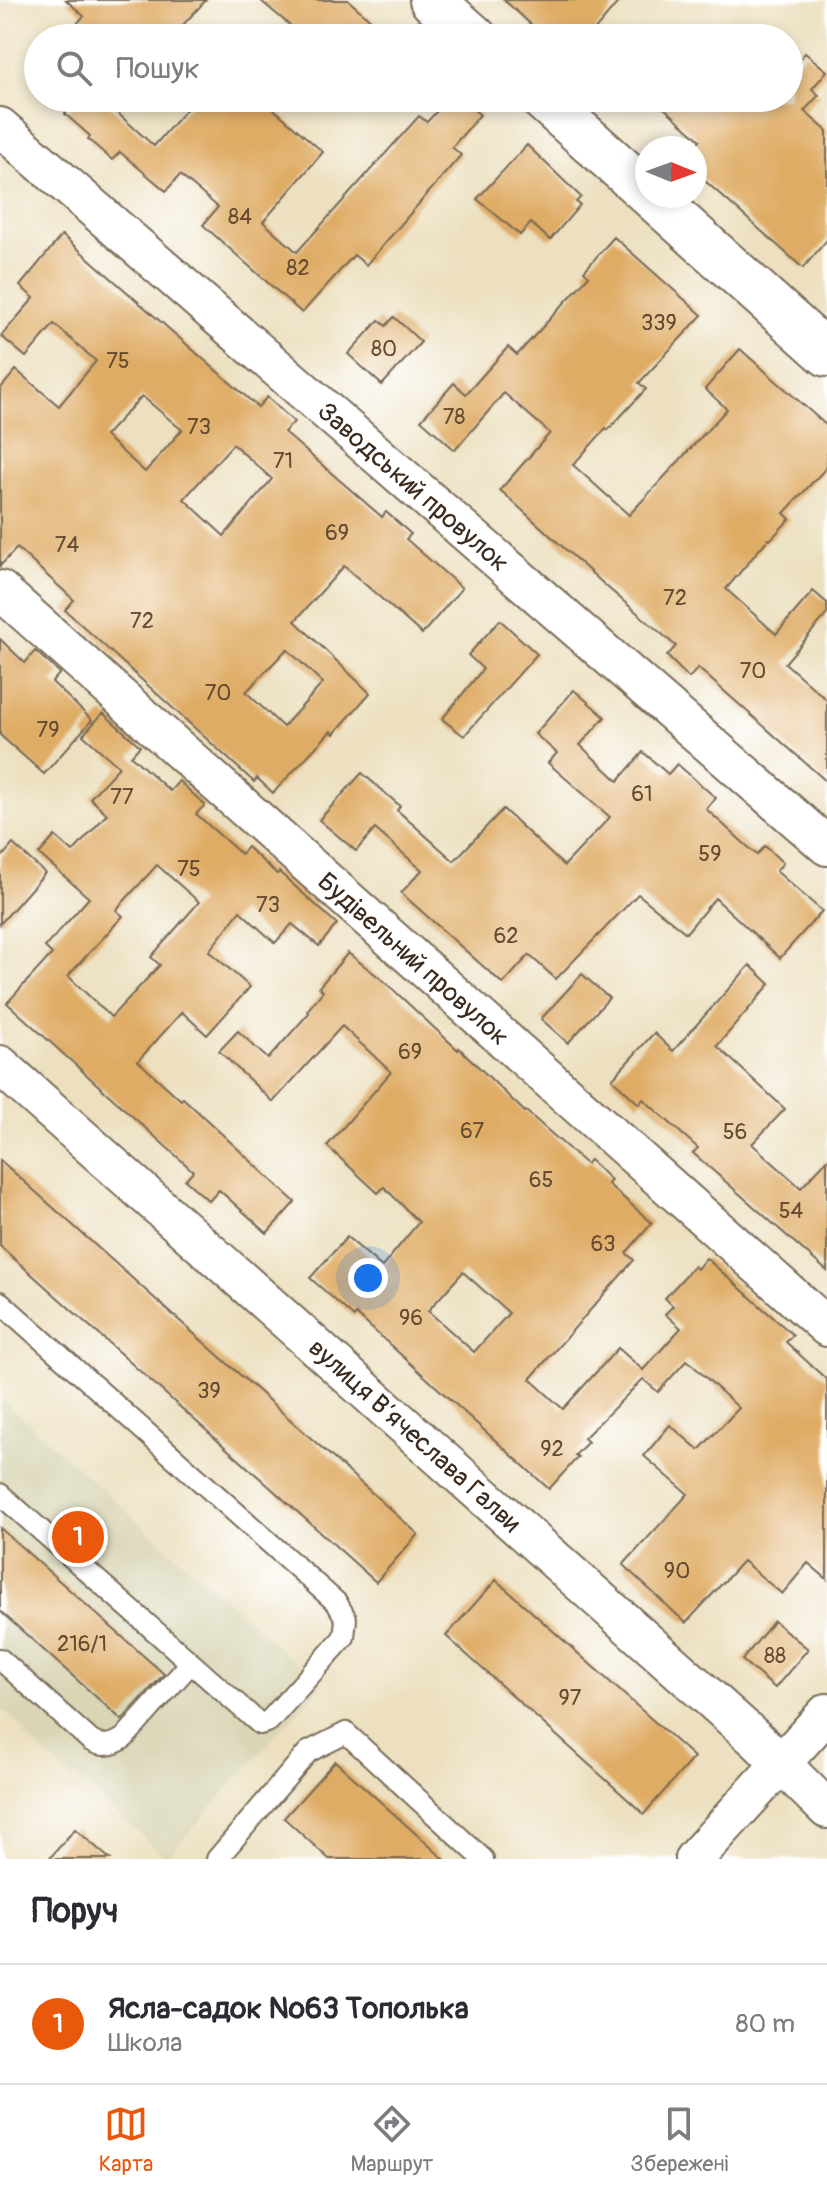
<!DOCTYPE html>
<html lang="uk">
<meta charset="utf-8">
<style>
body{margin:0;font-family:Pangolin,sans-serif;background:#f2f2f3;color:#2b2b33}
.compass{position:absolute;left:635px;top:136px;width:72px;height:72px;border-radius:50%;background:#fff;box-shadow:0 4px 12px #0003;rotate:91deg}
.you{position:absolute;left:368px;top:1278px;width:28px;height:28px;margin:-20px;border:6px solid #fff;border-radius:50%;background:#1a73e8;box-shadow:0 0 0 12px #1a73e833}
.badge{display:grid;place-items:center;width:52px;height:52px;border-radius:50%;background:#ea580c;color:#fff;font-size:26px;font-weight:700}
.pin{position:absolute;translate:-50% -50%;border:4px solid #fff;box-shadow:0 2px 8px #0006}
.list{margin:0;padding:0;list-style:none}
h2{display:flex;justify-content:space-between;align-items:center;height:104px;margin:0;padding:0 32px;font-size:34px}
h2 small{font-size:26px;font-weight:400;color:#7c7c81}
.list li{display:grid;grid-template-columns:52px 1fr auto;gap:24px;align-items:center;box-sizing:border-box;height:120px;padding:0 32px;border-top:2px solid #e1e1e2}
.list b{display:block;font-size:30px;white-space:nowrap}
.list p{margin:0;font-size:26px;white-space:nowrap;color:#7c7c81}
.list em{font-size:26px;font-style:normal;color:#7c7c81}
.icon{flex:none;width:44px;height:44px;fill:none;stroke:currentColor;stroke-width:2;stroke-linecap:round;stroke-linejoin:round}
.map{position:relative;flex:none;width:827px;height:1859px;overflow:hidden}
.search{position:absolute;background:#fff;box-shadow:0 4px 12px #0003;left:24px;right:24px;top:24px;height:88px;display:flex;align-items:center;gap:20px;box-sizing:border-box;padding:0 28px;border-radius:44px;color:#7c7c81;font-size:30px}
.sheet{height:224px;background:#fff}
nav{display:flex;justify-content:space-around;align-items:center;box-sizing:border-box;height:112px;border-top:2px solid #e1e1e2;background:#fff;font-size:22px;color:#7c7c81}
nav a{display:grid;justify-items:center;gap:4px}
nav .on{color:#ea580c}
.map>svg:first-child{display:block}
.built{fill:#d9d5b5}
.building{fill:#dfac65;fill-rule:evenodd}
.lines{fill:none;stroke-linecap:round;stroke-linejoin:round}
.service-casing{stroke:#796a57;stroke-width:24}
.minor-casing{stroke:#796a57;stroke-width:42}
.secondary-casing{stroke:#796a57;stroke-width:48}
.service{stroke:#fff;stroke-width:20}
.minor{stroke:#fff;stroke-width:38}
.secondary{stroke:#fff;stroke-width:44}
.labels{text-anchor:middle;stroke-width:7;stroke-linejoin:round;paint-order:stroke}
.number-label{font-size:22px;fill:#644a30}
.street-label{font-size:26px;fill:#3b2a1e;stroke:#fff}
</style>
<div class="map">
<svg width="827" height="1859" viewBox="0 0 827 1859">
<rect width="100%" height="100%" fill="#fff"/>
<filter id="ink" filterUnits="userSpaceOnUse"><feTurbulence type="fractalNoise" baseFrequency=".0125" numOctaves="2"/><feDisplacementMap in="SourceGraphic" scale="16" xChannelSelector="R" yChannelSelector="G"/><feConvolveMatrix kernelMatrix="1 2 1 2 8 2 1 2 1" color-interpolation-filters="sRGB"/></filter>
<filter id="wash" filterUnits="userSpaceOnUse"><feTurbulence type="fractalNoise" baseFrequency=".006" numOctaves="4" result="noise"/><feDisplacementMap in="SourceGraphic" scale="32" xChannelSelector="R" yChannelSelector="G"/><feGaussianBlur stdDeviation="1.8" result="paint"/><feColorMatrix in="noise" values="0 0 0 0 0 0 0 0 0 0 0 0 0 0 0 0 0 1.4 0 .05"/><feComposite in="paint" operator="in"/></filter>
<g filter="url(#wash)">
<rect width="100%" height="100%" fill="#ece0c0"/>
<polygon class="built" points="0,1398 321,1685 166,1858 76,1776 72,1779 23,1734 26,1731 0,1707"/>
<g id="blocks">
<g class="building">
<polygon points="66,0 206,0 171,38 64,38 84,16"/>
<polygon points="260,0 348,0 391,38 305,38"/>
<polygon points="504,0 620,0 588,38 546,38"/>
<polygon points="805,53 827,71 812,89 819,95 804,111 827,131 827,240 803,268 695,172 695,146 700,140 653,98 789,98 789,69 791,71"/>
<polygon points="79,98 101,98 154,146 196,98 261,98 323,152 263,222 297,252 419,116 427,122 449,98 461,98 480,115 452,147 461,155 366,265 354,255 302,313 203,225 218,207 180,175 166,191 120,152 112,160 88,139 90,136 65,114"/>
<polygon points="527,145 581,197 576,202 580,205 550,240 531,223 520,235 477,199"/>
<path d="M62 235 258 407 267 397 294 422 284 432 382 517 386 512 411 534 406 539 462 588 422 634 344 566 295 621 370 693 334 734 331 731 273 793 257 778 254 782 65 610 74 600 17 548 0 566V389L16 370 59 406 96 361 54 324 26 357 1 336 34 298 20 286ZM142 396 182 430 145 472 105 436ZM233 444 272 479 224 536 184 499ZM287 649 323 683 283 727 246 692Z"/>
<polygon points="614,237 702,315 639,383 646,389 608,430 606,428 573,465 629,515 727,409 705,389 740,349 827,426 827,467 784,513 790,519 770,540 768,539 726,589 776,634 813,591 827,603 827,614 785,663 827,700 827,782 698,668 689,678 667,656 676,646 607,587 500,490 550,433 504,393 455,450 421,420 454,383 466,394 508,347 517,355 589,276 584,271"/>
<polygon points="394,317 421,342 382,385 348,354 379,320 386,326"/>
<polygon points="500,620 537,654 464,736 442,719 483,669 468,655"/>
<polygon points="0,639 25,663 35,651 60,673 52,682 92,720 44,774 0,735"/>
<polygon points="574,690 605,717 580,745 618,781 643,752 668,774 677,764 716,798 706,809 757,855 765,846 783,863 776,871 822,911 780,958 715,898 686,933 638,894 556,979 529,955 503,984 401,893 422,870 375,829 356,851 319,820 362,773 400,806 397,810 454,861 503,809 564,866 610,817 548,763 557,753 535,734"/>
<path d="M103 713 140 746 131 756 170 791 179 781 205 805 196 814 241 854 247 847 277 874 279 872 337 924 319 946 292 924 275 943 240 911 209 951 250 987 207 1035 182 1012 138 1061 181 1100 183 1098 295 1202 267 1233 219 1190 209 1201 185 1180 193 1171 7 1003 52 954 45 947 89 898 39 854 55 836 73 852 107 814 90 798 119 767 83 735ZM157 865 199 902 151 957 160 965 111 1017 68 976 123 916 116 910Z"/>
<polygon points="13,844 45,873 0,924 0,859"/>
<path d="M348 953 385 982 458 1050 459 1048 525 1112 526 1111 586 1164 590 1160 611 1180 608 1184 652 1223 626 1253 634 1260 530 1379 563 1409 618 1348 643 1370 681 1328 665 1314 673 1306 665 1298 694 1266 697 1269 706 1258 793 1335 786 1342 827 1380V1579L808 1563 782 1594 743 1561 686 1623 623 1565 688 1494 644 1456 670 1425 699 1450 739 1408 687 1360 658 1392 643 1379 584 1438 588 1442 575 1455 578 1457 549 1489 356 1314 354 1317 310 1278 347 1237 382 1267 419 1222 384 1187 378 1193 327 1146 391 1072 342 1026 273 1102 219 1051 238 1031 268 1059 309 1013 307 1011 323 991 319 987ZM463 1272 509 1313 474 1352 428 1311Z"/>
<polygon points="750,965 770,984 717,1046 785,1109 752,1144 801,1188 827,1160 827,1271 693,1153 698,1148 643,1099 639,1104 612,1079 654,1033 673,1051"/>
<polygon points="582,974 609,998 568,1043 541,1019"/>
<polygon points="0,1160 418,1534 376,1582 0,1246"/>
<polygon points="0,1528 164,1674 122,1720 0,1611"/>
<polygon points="496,1580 694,1757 644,1814 446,1636"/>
<polygon points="774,1621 808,1649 775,1688 742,1660"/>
<polygon points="335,1761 444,1859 329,1859 284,1818"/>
<polygon points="75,1829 110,1859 49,1859"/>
</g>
</g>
</g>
<g filter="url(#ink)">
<use href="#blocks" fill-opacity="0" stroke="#796a57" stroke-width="2"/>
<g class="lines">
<g class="service-casing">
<g id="service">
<polyline points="0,1302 337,1603 346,1619 344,1637 269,1721 260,1724 0,1494"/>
<path d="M0 1659 91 1741C103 1748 114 1745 124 1738L190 1664"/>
<polyline points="217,1859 308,1752 346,1733 483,1859"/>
</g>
</g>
<g class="minor-casing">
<g id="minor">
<path id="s1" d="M0 127 827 846"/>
<path id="s2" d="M0 590 827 1327"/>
<polyline points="0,1065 757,1740 827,1809"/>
<polyline points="694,1859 827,1713"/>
</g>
</g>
<g class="secondary-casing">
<g id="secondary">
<polyline points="432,0 475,38"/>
<polyline points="542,98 647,192"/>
<polyline points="651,196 827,354"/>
</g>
</g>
<use href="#service" class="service"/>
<use href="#minor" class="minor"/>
<use href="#secondary" class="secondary"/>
</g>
</g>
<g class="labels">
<g class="number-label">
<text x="240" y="224">84</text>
<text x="298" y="275">82</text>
<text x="659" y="330">339</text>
<text x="384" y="356">80</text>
<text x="118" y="368">75</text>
<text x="454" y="424">78</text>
<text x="199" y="434">73</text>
<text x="283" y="468">71</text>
<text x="337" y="540">69</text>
<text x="67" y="552">74</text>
<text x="675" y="605">72</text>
<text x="142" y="628">72</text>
<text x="753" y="678">70</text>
<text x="218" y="700">70</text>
<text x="48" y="737">79</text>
<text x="642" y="801">61</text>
<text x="122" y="804">77</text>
<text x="710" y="861">59</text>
<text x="189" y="876">75</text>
<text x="268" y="912">73</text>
<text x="506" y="943">62</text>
<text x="410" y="1059">69</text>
<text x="472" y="1138">67</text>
<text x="735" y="1139">56</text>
<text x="541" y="1187">65</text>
<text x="791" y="1218">54</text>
<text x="603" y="1251">63</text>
<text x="411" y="1325">96</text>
<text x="209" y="1398">39</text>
<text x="552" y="1456">92</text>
<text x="677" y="1578">90</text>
<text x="82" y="1651">216/1</text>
<text x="775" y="1663">88</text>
<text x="570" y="1705">97</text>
</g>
<g class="street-label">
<text dy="9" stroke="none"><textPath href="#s1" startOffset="548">Заводський провулок</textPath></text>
<text dy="9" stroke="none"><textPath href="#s2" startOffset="554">Будівельний провулок</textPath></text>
<text transform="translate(415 1435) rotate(42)" y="9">вулиця Вʼячеслава Галви</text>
</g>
</g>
</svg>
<svg class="compass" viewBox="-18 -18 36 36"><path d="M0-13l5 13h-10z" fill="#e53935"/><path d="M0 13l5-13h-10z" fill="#7c7c81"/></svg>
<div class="you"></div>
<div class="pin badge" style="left:78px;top:1537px">1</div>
<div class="search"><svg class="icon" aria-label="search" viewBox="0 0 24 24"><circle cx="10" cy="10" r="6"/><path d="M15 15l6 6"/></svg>Пошук</div>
</div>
<section class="sheet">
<h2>Поруч<small></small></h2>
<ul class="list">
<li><span class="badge">1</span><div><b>Ясла-садок №63 Тополька</b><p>Школа</p></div><em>80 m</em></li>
</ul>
</section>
<nav>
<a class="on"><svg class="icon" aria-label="map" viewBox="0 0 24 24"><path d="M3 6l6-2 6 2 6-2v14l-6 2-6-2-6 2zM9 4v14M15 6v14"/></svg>Карта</a>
<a><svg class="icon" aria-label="directions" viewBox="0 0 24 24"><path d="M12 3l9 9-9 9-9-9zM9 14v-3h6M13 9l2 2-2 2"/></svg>Маршрут</a>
<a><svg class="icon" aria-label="saved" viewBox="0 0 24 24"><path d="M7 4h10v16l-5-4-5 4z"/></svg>Збережені</a>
</nav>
